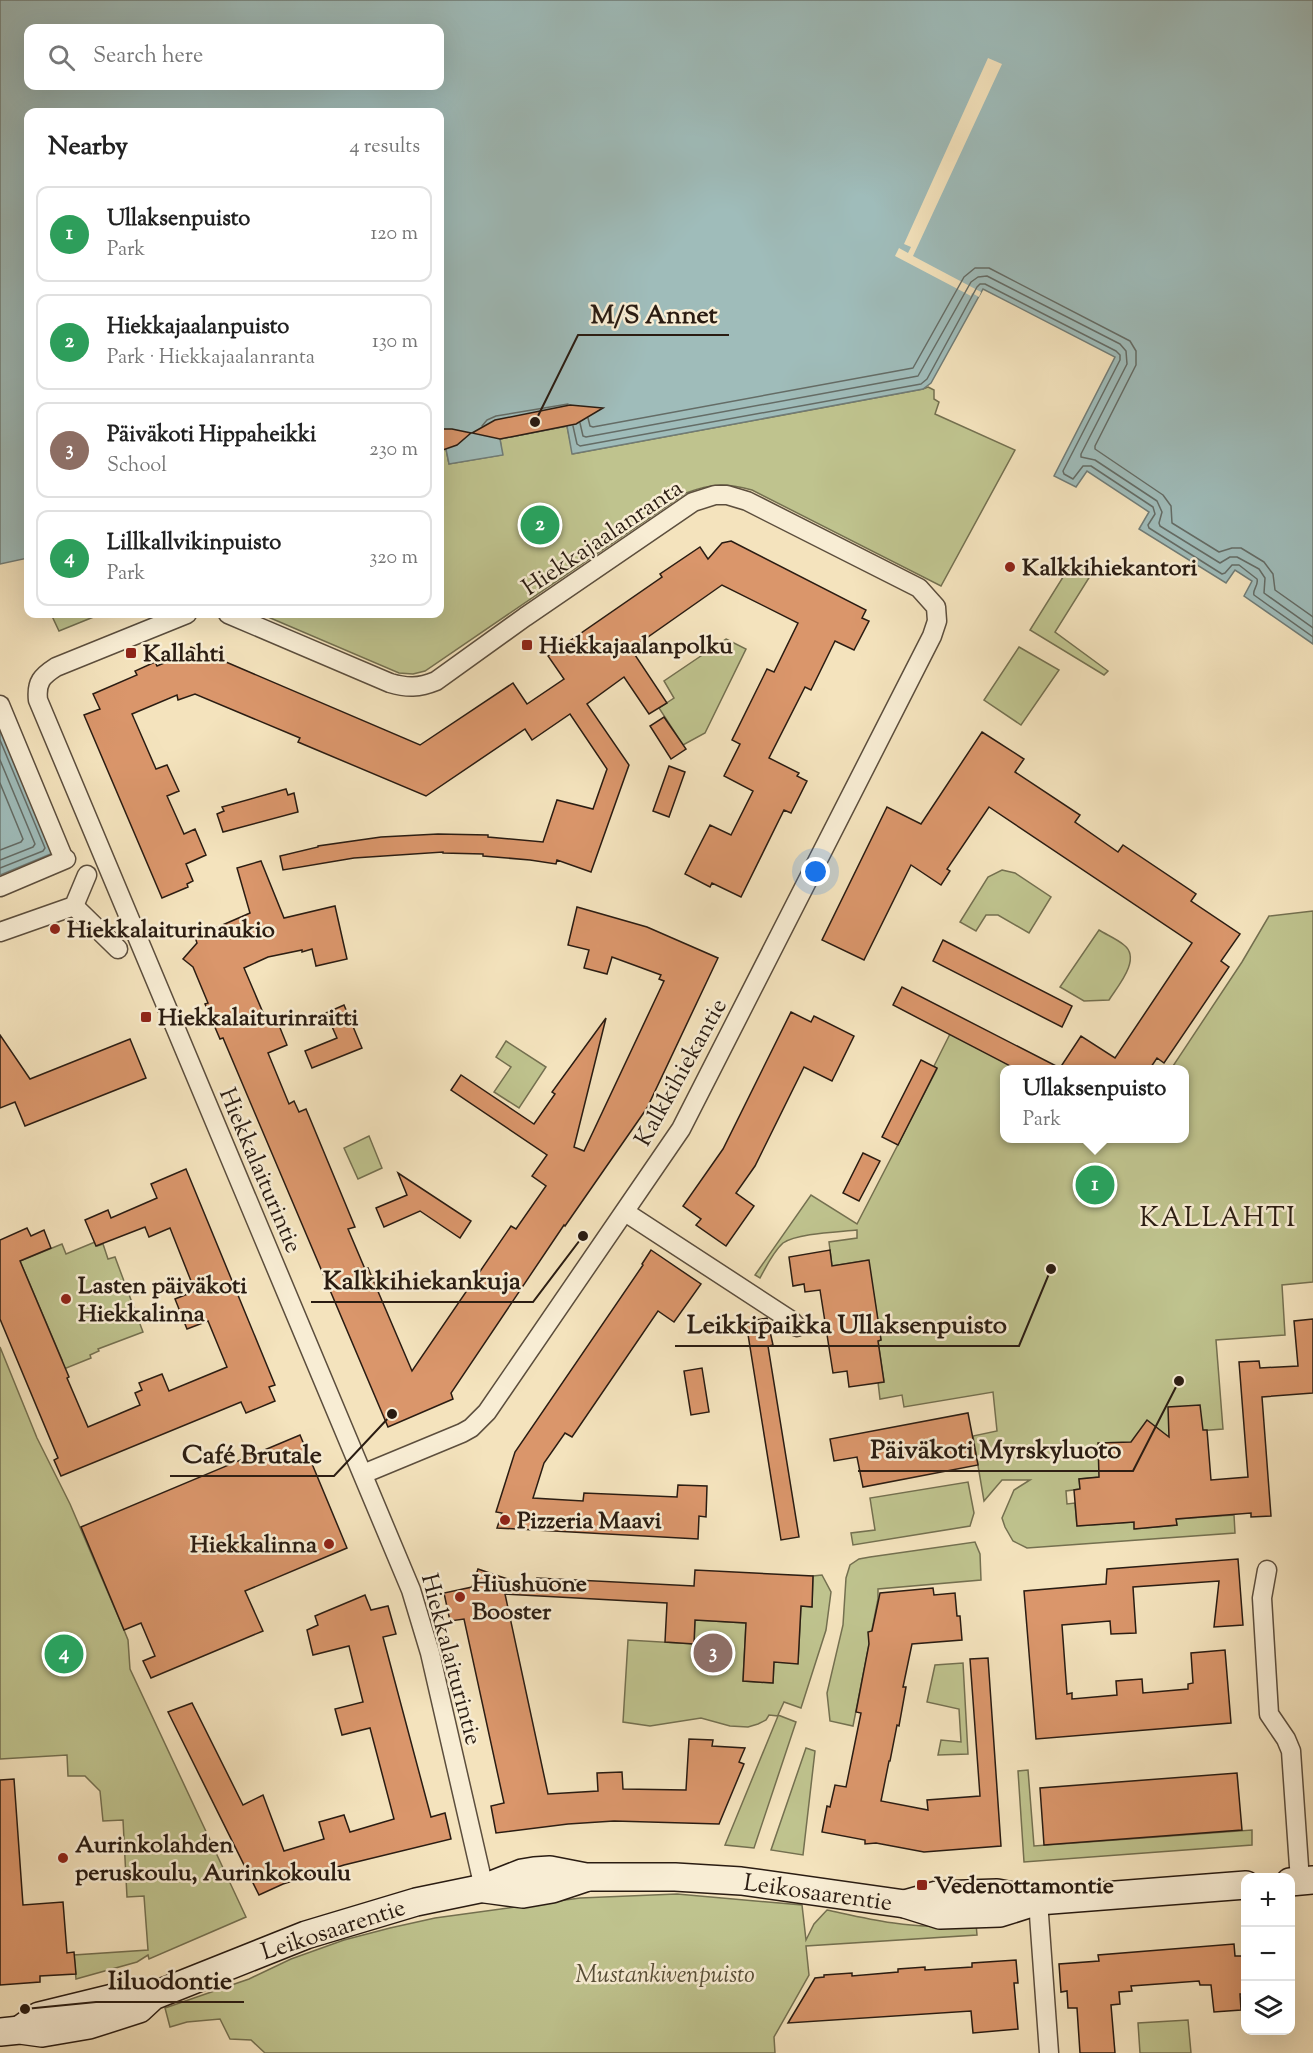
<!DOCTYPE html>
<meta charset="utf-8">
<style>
body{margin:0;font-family:"Sorts Mill Goudy",serif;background:#f2f2f2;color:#222}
.controls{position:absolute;right:18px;bottom:18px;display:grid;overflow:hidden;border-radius:12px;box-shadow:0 6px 24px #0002}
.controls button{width:54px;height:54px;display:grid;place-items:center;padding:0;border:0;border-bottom:2px solid #e0e0e0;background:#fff;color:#222;font:30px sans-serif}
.you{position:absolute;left:816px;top:872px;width:21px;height:21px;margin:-15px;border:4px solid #fff;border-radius:50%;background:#1a73e8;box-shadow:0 0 0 9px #1a73e833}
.badge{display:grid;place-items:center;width:39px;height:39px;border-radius:50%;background:#111827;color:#fff;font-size:20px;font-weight:700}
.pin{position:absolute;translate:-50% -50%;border:3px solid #fff;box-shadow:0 2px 6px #0006}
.popup{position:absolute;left:1000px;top:1065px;width:189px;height:78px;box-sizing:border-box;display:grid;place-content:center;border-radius:12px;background:#fff;filter:drop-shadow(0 2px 4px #0005);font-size:20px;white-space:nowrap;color:#767676}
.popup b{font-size:22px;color:#222}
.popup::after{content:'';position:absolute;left:50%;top:100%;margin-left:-12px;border:12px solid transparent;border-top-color:#fff}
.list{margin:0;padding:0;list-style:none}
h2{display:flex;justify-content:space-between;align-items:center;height:78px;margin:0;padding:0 24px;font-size:26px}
h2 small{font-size:20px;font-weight:400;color:#767676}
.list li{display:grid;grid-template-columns:39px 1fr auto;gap:18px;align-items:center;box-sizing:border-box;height:96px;margin:0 12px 12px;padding:0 12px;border:2px solid #e0e0e0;border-radius:12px}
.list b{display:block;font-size:22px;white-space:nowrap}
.list p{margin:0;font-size:20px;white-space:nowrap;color:#767676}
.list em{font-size:20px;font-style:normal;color:#767676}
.icon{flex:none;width:33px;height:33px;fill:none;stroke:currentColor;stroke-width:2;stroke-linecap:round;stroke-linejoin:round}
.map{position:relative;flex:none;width:1313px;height:2053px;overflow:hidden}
.search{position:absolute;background:#fff;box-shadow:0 6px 24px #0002;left:24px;top:24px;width:420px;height:66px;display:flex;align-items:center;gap:15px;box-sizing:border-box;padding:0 21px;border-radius:12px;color:#767676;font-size:22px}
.panel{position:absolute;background:#fff;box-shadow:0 6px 24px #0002;left:24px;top:108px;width:420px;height:510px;border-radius:12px}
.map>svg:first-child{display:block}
.green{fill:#bfc38e;stroke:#747050;stroke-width:1.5}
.water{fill:#9fbcba;stroke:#707c77;stroke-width:1.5;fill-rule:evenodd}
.pier{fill:#f4e3bd}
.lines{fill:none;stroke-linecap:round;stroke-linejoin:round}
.shore{stroke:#646c66;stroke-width:1.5}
.building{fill:#da966b;stroke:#2a1c12;stroke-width:1.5}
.street-casing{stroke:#5c4e3d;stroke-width:21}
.secondary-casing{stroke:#2a1c12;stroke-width:30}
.street{stroke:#f8edd4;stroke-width:18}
.secondary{stroke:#f8edd4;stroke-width:27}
.poi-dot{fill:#8f2418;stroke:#f8edd4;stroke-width:2}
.labels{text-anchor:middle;stroke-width:5;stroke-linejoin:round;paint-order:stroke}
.street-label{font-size:24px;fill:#2a1c12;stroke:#f8edd4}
.poi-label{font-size:24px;font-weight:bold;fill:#2a1c12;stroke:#f8edd4;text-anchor:start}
.park-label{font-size:24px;font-style:italic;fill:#574e37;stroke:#f8edd4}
.quarter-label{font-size:27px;letter-spacing:1.5px;fill:#2a1c12;stroke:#f8edd4}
.leader{fill:none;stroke:#2a1c12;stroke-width:2}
.callout-dot{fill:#2a1c12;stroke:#f8edd4;stroke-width:2}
.callout-label{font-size:26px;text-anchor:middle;font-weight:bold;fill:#2a1c12;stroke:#f8edd4;stroke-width:5;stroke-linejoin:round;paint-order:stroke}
</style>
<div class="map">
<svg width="1313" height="2053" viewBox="0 0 1313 2053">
<rect width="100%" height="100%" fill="#f4e3bd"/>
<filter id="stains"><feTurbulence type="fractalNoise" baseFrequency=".00333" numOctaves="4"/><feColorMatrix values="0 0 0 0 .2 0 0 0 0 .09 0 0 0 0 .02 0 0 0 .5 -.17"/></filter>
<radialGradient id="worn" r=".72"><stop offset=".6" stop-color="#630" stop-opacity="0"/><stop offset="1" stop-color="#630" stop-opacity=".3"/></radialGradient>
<g class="green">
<path d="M928 387 934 390V399L939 402 935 414 1015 450 941 586 752 490C725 483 712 483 686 493L425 671 413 674 399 673 261 614H440V450L446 449 449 464 502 455 500 439 567 426 573 454 923 389Z"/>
<polygon points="1073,561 1092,573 1055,632 1108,671 1104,675 1030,630"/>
<polygon points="51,614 101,614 59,631"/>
<polygon points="726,639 746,649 705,733 683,745 659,708 674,698 664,681"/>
<polygon points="1019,647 1059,670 1021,725 984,700"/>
<polygon points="1002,870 1015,873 1051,897 1029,933 998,915 986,915 976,931 960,922 988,877"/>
<path d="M1313 911V1282L1282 1285 1285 1335 1216 1340 1223 1429 1185 1432 1171 1439 1164 1472 1079 1479 1080 1489 1066 1491 1067 1504 1075 1503 1077 1526 1134 1522 1135 1529 1177 1525 1176 1519 1234 1515 1235 1533 1027 1548 1013 1541 1005 1527 1002 1518 1014 1490 1030 1480H1002L984 1501 973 1436 997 1431 993 1392 904 1407 902 1395 880 1399 878 1382 884 1381 878 1341 881 1340 868 1260 832 1266 829 1242 857 1238V1230C839 1232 797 1233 783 1243 773 1252 766 1267 760 1278L755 1275 811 1195 857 1224 937 1069 934 1066 950 1034 1018 1069 1005 1070V1138H1185V1070L1171 1069 1242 962 1269 916Z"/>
<path d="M1099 930C1107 935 1117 939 1124 945 1142 959 1117 987 1109 1000L1084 1001 1060 987Z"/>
<polygon points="506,1041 546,1067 519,1108 494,1092 511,1067 496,1057"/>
<polygon points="369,1136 382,1168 358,1179 344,1148"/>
<polygon points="95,1242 97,1246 103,1244 108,1259 115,1257 143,1332 98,1349 99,1351 90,1355 91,1358 54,1373 62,1360 20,1261 62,1244 66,1254"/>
<polygon points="0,1347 37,1438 70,1504 124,1630 128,1640 130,1669 246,1917 149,1959 148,1955 137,1962 76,1979 74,1955 148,1950 144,1896 127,1897 123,1820 103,1821 100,1791 85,1776 68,1776 67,1755 0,1759"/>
<polygon points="968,1482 974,1513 970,1526 853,1545 851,1533 875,1530 870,1498"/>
<polygon points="975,1542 980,1554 981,1580 878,1589 878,1599 853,1726 830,1721 827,1693 843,1625 846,1578 850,1565 859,1559 870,1557"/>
<polygon points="822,1575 831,1592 826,1630 801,1708 784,1702 778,1715 796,1722 754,1848 725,1845 778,1716 769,1715 766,1720 758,1724 748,1727 730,1726 701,1718 650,1726 623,1722 628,1640 694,1644 695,1620 746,1623 743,1681 773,1683 774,1662 798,1663 801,1606 812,1607 813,1576"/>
<polygon points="963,1663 968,1754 938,1755 941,1740 961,1742 959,1709 927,1702 935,1665"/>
<polygon points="806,1748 815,1751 803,1855 771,1850"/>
<polygon points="1028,1770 1034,1846 1252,1830 1252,1845 1024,1862 1018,1771"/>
<path d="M677 1894 802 1905 806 1940 814 1924 827 1910C865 1918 905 1928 943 1926 954 1926 965 1924 976 1923L977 1935 806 1946 809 1975 774 2037 775 2053H265L251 2040 230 2039 220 2019 187 2022 170 2027 165 2008 249 1979 291 1959 344 1940 390 1928 435 1918 580 1898Z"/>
<polygon points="1188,2020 1191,2053 1140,2053 1138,2023"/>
</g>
<g class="water">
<path d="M0 0H1313V644L1244 596 1252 581 1235 570 1226 583 1139 529 1149 512 1087 471 1076 487 1054 476 1115 357 983 289 931 383 923 389 572 454 567 426 500 439 503 455 449 464 446 449 440 450V112H28V558L0 564ZM28 28H440V86H28Z"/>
<polygon points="0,725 53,853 0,875"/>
</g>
<polygon class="pier" points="988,58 1002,64 913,256 981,292 979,297 972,293 971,296 895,256 899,248 908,253 911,247 904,244"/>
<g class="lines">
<g class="shore">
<polyline points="588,418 590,426 593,427 913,368 964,277 975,268 989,268 1130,341 1136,351 1136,365 1095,446 1095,449 1163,495 1171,506 1172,523 1219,552 1232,548 1241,548 1264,562 1273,574 1275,590 1313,617"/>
<polyline points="580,423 583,436 586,437 918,376 971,282 978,277 987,276 1120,344 1126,351 1127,364 1081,454 1081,457 1095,460 1157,501 1162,512 1159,523 1160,526 1220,563 1230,557 1237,557 1259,569 1265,578 1264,593 1313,628"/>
<polyline points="482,426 487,420 496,416 568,404"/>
<path d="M573 426 577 444 580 446 921 384 927 379 977 287 980 284H985L1116 351 1120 355V360L1063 471 1064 474 1073 479 1083 466H1091L1153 507 1155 514 1148 525 1149 528 1222 574 1225 573 1232 565H1239L1257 579C1259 585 1252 590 1254 595L1313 637"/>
<polyline points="0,740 45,848 43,851 0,868"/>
<polyline points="0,760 35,844 33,847 0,860"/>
<polyline points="0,783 23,839 21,842 0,850"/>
</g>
</g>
<g class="building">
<polygon points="570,405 603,408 576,424 500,439 472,433 495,420"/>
<polygon points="440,429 452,429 471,433 457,445 440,451"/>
<polygon points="731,541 866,610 862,618 869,621 854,650 835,641 811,690 805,687 769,758 799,773 797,776 807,781 791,813 784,810 741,897 712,883 710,887 685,874 710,825 731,835 753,791 724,776 740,744 732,740 767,669 774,672 798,623 722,585 631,649 667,703 649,714 624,677 587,704 629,765 591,872 557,860 556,864 530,860 483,856 483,854 443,853 443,852 354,858 283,870 280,856 318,847 318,846 381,837 438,834 488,835 488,837 543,842 557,800 593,809 607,769 570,714 532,740 525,729 426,796 298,742 300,738 195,694 178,700 177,695 132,714 156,769 167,765 179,791 167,796 184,834 195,829 206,855 186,864 193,881 187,884 188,887 162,898 84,715 100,709 93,694 137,675 135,671 155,662 157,666 188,653 191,647 420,745 513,683 527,704 564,679 548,656 662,577 660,574 700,547 708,559 722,543"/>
<polygon points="664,717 686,749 671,759 650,726"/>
<polygon points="982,732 1024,759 1015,772 1080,815 1075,822 1118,852 1123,845 1196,894 1191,901 1240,934 1221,961 1229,967 1164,1063 1157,1058 1149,1070 1018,1070 893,1005 902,987 1060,1068 1081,1036 1115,1058 1192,943 989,807 947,869 950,871 941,885 911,865 864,960 822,940 887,807 921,824"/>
<polygon points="669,766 685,772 669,817 653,811"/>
<polygon points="286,789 288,795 294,793 298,812 223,832 217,814 224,811 222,807"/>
<polygon points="261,861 284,918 335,906 347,959 316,966 312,949 302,952 302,950 268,957 244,968 267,1022 276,1018 287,1045 268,1053 289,1104 294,1101 299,1112 306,1109 355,1227 348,1229 365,1269 368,1268 412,1371 511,1226 516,1229 546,1186 532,1176 547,1155 451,1090 461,1075 534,1124 555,1094 552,1092 606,1018 574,1147 584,1151 664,981 659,979 661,975 612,957 607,974 584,968 589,950 568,945 577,907 647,927 718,958 647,1108 565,1226 564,1225 451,1393 453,1399 388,1427 223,1038 220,1039 205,1004 208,1003 193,967 183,959 197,943 195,937 250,913 237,868"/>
<polygon points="943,940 1072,1006 1062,1027 933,961"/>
<polygon points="344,1005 362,1048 312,1068 305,1051 337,1038 326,1013"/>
<polygon points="791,1012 811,1022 814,1016 854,1036 832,1081 804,1067 755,1166 736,1193 754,1206 726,1246 696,1225 701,1219 683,1206 723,1149"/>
<polygon points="0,1035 30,1079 130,1039 146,1078 25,1126 15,1102 0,1108"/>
<polygon points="921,1060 937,1068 898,1145 882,1137"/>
<polygon points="863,1153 880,1161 859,1201 843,1193"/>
<polygon points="186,1169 275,1385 269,1387 275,1401 246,1413 241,1402 61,1476 54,1460 58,1458 0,1319 0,1240 27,1228 31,1236 44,1230 51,1248 20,1261 69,1377 67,1378 88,1427 140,1405 135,1393 142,1390 139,1383 162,1374 169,1391 227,1367 208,1321 187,1329 175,1299 195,1291 170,1228 149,1237 145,1227 96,1246 85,1220 108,1210 111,1218 157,1198 151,1184"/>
<polygon points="398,1173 471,1221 460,1238 420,1211 384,1227 376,1208 407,1195"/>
<polygon points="651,1250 701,1284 674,1322 658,1311 572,1437 565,1433 544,1463 533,1498 583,1501 584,1493 677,1497 678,1485 707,1486 706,1517 699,1516 698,1539 497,1528 502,1513 496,1512 515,1452 643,1265 642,1264"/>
<polygon points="830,1250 832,1266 869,1260 881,1340 878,1341 884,1382 849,1387 847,1371 833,1373 820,1290 805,1292 804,1284 793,1286 789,1257"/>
<polygon points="767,1318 773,1345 768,1346 799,1537 781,1540 746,1322"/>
<polygon points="1313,1319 1313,1393 1262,1397 1271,1516 1251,1517 1251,1513 1176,1519 1177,1525 1134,1529 1134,1522 1077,1526 1074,1490 1080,1489 1079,1479 1099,1477 1098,1443 1131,1442 1147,1420 1169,1437 1168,1407 1200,1405 1203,1430 1207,1430 1211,1480 1248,1477 1239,1362 1259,1361 1260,1368 1298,1366 1294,1321"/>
<polygon points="702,1368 709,1412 691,1415 684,1371"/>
<polygon points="968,1413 978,1465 863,1487 857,1457 834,1461 830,1439"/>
<polygon points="300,1435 347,1548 245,1591 263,1631 151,1678 143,1661 155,1656 141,1623 124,1630 81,1527"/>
<polygon points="1238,1559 1243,1625 1214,1627 1219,1581 1133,1587 1136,1633 1111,1634 1110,1621 1062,1625 1067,1694 1072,1693 1072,1699 1117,1695 1116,1681 1142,1679 1143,1693 1188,1689 1188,1684 1193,1683 1191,1653 1225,1650 1231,1723 1036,1739 1024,1591 1106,1584 1107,1569"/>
<polygon points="478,1569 537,1589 537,1578 694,1586 695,1570 813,1576 812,1607 801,1606 798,1664 774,1662 773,1683 743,1681 746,1623 695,1620 694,1644 665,1642 667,1603 505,1594 548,1794 598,1791 597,1773 622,1772 623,1789 686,1790 689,1739 713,1740 712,1746 745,1748 739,1762 744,1764 719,1824 614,1821 568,1824 496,1833 491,1806 504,1803 464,1619 450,1621 444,1593 472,1587"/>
<polygon points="933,1588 934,1595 955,1593 957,1616 960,1616 962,1640 912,1644 903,1687 906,1687 899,1726 897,1725 890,1761 889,1761 881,1801 928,1810 927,1800 980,1796 970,1659 988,1658 1001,1846 924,1852 876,1843 865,1844 865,1840 822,1832 827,1806 830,1807 835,1785 846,1787 861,1713 856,1712 869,1644 868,1632 872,1631 880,1593"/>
<polygon points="365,1595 371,1610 388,1606 396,1634 383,1637 431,1817 445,1813 451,1839 344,1865 283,1884 259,1895 168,1712 192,1703 243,1805 263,1795 284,1851 324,1839 319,1822 344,1815 350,1832 394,1819 370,1728 342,1735 335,1709 363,1702 349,1646 313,1655 307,1630 318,1625 315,1616"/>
<polygon points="1237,1773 1242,1830 1044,1845 1040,1788"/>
<polygon points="14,1779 23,1905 63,1902 67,1953 74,1952 76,1974 40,1976 40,1982 0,1985 0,1780"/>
<polygon points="1234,1944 1235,1956 1243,1956 1245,1994 1240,1994 1241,2010 1214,2012 1211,1985 1200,1985 1199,1981 1131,1986 1132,1991 1119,1992 1120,2004 1111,2005 1115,2053 1080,2053 1077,2008 1068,2008 1067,1991 1061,1992 1059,1964 1099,1961 1098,1955"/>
<polygon points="1016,1960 1018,1983 1014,1983 1018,2029 973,2033 971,2011 788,2023 815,1978 824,1977 824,1975 852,1973 852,1976 898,1972 898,1969 925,1967 925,1970 972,1967 972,1963"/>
</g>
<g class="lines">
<g class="street-casing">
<g id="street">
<path d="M187 614 56 667C42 676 36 682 38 700L411 1590 430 1653 484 1888"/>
<path d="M228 614 390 683C407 688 419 688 436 681L525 617 693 502 715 495H727L747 501 919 588 936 607 937 621 932 636 681 1129 487 1412 471 1428 462 1433 363 1474"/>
<polyline points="0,705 63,857 66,859 0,887"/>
<polyline points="74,906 118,949"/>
<polyline points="0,932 74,906 87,875"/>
<polyline points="625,1212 792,1321 797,1327"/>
<polyline points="1267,1570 1262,1598 1269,1714 1286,1739 1291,1751 1300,1881"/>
<polyline points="1038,1901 1049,2053"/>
</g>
</g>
<g class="secondary-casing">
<g id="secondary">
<polyline points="1290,1882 1313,1880"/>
<polyline points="485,1889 523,1894 552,1889 585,1878"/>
<polyline points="905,1904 937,1895 997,1893 1034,1900"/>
<polyline points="21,2029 39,2016 133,1993 152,1996"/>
<polyline points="0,2032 20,2030 42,2033 89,2025 139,2009 153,1996 306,1935 416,1902 484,1888 522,1873 534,1871 550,1870 586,1877 675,1877 741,1881 905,1904 940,1915 1000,1913 1038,1901 1246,1885"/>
</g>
</g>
<use href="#street" class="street"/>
<use href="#secondary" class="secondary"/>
</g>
<g class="poi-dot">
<circle cx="1010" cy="567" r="6"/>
<rect x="521" y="639" width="12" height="12" rx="3"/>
<rect x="125" y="647" width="12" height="12" rx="3"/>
<circle cx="55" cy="929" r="6"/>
<rect x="140" y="1011" width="12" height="12" rx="3"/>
<circle cx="66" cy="1299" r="6"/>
<circle cx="505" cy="1520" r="6"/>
<circle cx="329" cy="1544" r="6"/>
<circle cx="460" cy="1597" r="6"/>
<circle cx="63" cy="1858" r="6"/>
<rect x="916" y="1879" width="12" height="12" rx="3"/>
</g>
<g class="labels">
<g class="street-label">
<text transform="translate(602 537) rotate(-34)" y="8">Hiekkajaalanranta</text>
<text transform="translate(680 1072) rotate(-61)" y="8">Kalkkihiekantie</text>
<text transform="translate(261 1170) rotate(67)" y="8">Hiekkalaiturintie</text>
<text transform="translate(452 1659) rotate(75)" y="8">Hiekkalaiturintie</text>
<text transform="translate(818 1892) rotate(8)" y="8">Leikosaarentie</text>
<text transform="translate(333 1929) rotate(-18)" y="8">Leikosaarentie</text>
</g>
<g class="poi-label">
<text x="1022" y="575">Kalkkihiekantori</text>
<text x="539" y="653">Hiekkajaalanpolku</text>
<text x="143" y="661">Kallahti</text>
<text x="67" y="937">Hiekkalaiturinaukio</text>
<text x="158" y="1025">Hiekkalaiturinraitti</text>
<text x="78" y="1293">Lasten päiväkoti<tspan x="78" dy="28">Hiekkalinna</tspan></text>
<text x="517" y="1528">Pizzeria Maavi</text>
<text x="317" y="1552" text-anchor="end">Hiekkalinna</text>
<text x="472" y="1591">Hiushuone<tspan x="472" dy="28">Booster</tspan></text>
<text x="75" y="1852">Aurinkolahden<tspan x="75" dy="28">peruskoulu, Aurinkokoulu</tspan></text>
<text x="934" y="1893">Vedenottamontie</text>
</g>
<g class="park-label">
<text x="665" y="1982">Mustankivenpuisto</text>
</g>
<g class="quarter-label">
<text x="1218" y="1226">KALLAHTI</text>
</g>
</g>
<path class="leader" d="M535 422L578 335H729M583 1236L533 1302H311M1051 1269L1019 1346H675M1179 1381L1133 1471H858M392 1414L334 1476H170M25 2009L96 2002H244"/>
<g class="callout-dot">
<circle cx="535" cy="422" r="6"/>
<circle cx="583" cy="1236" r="6"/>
<circle cx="1051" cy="1269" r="6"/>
<circle cx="1179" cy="1381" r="6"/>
<circle cx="392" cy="1414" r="6"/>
<circle cx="25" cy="2009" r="6"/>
</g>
<g class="callout-label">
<text x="654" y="323">M/S Annet</text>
<text x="422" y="1289">Kalkkihiekankuja</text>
<text x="847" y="1333">Leikkipaikka Ullaksenpuisto</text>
<text x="996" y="1458">Päiväkoti Myrskyluoto</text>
<text x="252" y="1463">Café Brutale</text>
<text x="170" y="1989">Iiluodontie</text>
</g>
<rect width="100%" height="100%" filter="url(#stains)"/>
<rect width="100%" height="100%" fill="url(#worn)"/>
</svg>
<div class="controls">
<button>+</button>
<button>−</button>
<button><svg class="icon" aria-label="layers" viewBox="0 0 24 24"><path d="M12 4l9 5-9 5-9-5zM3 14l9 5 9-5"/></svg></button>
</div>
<div class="you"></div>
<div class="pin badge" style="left:1095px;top:1185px;background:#2e9e5b">1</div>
<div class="popup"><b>Ullaksenpuisto</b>Park</div>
<div class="pin badge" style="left:540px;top:525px;background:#2e9e5b">2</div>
<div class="pin badge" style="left:713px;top:1653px;background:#8d6e63">3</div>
<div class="pin badge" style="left:64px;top:1654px;background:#2e9e5b">4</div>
<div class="search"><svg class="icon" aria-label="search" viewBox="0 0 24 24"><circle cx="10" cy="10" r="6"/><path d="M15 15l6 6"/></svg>Search here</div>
<section class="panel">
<h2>Nearby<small>4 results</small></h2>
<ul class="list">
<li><span class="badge" style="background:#2e9e5b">1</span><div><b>Ullaksenpuisto</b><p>Park</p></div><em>120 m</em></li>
<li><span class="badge" style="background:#2e9e5b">2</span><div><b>Hiekkajaalanpuisto</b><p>Park · Hiekkajaalanranta</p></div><em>130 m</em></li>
<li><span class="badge" style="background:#8d6e63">3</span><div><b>Päiväkoti Hippaheikki</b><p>School</p></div><em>230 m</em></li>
<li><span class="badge" style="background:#2e9e5b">4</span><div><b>Lillkallvikinpuisto</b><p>Park</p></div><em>320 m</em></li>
</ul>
</section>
</div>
